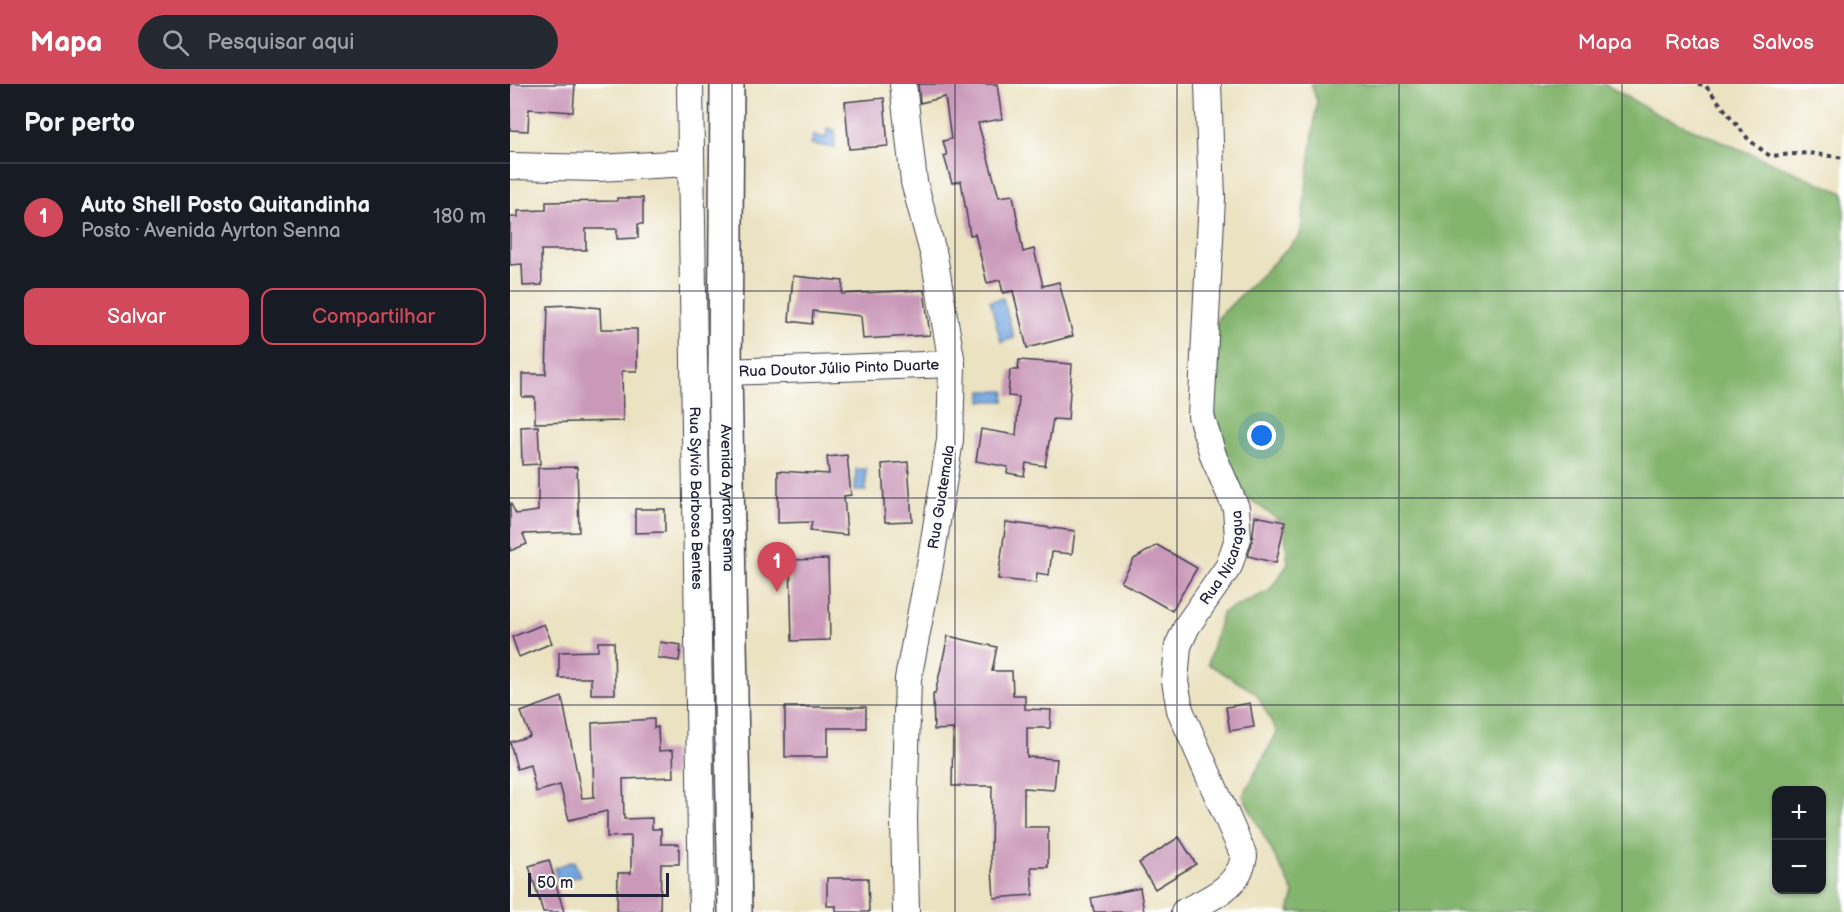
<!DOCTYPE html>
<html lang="pt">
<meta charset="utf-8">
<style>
body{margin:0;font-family:"Balsamiq Sans",sans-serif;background:#242831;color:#f1f3f6}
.controls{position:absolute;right:18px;bottom:18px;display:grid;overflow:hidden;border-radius:12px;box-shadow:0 2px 4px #0004}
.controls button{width:54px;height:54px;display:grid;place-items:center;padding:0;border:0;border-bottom:2px solid #363941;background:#171b24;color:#f1f3f6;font:30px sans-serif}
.scale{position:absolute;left:18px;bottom:15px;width:141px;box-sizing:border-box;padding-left:6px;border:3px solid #22223b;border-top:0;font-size:16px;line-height:21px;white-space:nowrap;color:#22223b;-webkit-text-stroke:4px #fff;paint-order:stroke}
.you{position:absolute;left:752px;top:352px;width:21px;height:21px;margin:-15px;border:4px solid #fff;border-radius:50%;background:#1a73e8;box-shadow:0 0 0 9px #1a73e833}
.badge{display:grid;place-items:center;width:39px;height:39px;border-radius:50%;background:#d1495b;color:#fff;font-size:20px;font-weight:700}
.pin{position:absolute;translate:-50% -50px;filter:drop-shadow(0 2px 3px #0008)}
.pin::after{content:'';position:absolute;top:32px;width:21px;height:18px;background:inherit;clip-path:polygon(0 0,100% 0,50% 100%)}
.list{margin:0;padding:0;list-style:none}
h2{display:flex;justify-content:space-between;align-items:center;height:78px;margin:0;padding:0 24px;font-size:26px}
h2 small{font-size:20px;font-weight:400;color:#9ea1a6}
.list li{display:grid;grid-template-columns:39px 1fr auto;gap:18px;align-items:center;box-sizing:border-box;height:108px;padding:0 24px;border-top:2px solid #363941}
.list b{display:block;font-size:22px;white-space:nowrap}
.list p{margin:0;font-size:20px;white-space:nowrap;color:#9ea1a6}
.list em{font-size:20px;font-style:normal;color:#9ea1a6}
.actions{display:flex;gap:12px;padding:18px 24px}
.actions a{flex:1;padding:14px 0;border:2px solid #d1495b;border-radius:12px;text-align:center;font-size:21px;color:#d1495b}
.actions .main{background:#d1495b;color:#fff}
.icon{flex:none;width:33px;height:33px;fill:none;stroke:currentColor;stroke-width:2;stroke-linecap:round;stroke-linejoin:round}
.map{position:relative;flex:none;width:1334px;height:828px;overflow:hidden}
header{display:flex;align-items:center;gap:36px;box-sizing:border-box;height:84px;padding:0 30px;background:#d1495b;color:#fff}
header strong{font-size:28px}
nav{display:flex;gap:33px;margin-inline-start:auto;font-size:21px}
.search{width:420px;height:54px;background:#242831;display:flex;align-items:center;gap:15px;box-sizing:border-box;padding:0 21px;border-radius:33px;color:#9ea1a6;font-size:22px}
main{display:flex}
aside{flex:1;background:#171b24}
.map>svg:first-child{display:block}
.forest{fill:#84b56e;stroke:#536c54;stroke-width:1.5;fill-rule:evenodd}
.water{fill:#71a5de;stroke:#4a648c;stroke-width:1.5}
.building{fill:#ca99b9}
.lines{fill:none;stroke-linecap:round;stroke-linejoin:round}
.minor-casing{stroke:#403f4f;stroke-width:28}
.major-casing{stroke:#403f4f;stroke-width:36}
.path{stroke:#403f4f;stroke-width:4;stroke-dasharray:4.5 4.5;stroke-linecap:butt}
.minor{stroke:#fff;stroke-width:26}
.major{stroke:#fff;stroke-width:33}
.grid{fill:none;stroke:#22223b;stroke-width:1.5;stroke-opacity:0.55}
.labels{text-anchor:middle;stroke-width:4.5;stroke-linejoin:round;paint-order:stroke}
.street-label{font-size:15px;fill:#22223b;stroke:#fff}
</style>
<header>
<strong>Mapa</strong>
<div class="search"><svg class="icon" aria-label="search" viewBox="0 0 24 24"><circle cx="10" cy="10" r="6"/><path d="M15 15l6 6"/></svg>Pesquisar aqui</div>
<nav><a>Mapa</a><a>Rotas</a><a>Salvos</a></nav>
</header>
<main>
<aside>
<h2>Por perto<small></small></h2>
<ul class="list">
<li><span class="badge">1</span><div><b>Auto Shell Posto Quitandinha</b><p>Posto · Avenida Ayrton Senna</p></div><em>180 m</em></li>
</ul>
<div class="actions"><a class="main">Salvar</a><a>Compartilhar</a></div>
</aside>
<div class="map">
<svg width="1334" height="828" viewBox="0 0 1334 828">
<rect width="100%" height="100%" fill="#fff"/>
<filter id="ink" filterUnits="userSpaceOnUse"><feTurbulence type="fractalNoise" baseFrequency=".0167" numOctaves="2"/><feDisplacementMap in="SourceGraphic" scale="12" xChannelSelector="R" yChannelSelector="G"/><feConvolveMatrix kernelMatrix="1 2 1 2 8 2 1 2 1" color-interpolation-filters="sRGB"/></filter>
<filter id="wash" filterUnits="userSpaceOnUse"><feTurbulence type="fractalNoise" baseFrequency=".008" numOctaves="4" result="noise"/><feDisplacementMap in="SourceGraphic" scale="24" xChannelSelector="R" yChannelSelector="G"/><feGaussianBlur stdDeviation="1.35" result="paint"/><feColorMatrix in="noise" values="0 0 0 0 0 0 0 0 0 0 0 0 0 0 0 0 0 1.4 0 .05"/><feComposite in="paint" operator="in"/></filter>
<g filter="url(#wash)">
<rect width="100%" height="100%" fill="#ebe2c1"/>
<path class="forest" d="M801 0H1094L1149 31 1334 109V828H779L784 809 733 712 767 648 746 609 698 580 712 529 759 507 778 480 774 440 716 398 690 316 708 234 790 152 807 17ZM1266 706H1312V806H1266Z"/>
<g class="water">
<polygon points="317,44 325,46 325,64 301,60 304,51 316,54"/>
<polygon points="493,214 504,254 491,258 480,217"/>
<polygon points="472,307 495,307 494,317 471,317"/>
<polygon points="346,385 356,385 356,407 345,407"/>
<polygon points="64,777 70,792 48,797 44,784"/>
</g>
<g id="blocks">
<g class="building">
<polygon points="0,0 65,0 63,28 19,25 18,47 0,46"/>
<polygon points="408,0 487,0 492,35 468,39 489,113 503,111 513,168 524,165 533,202 549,198 563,252 517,264 503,207 493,209 490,196 477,199 465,150 460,151 451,97 442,99 434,72 437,71 433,57 441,55 435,13 410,19"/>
<polygon points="374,14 378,62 339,65 335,18"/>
<polygon points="107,114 133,114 133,140 128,140 128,154 107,155 107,145 76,145 76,166 31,166 32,201 13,202 12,180 0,181 0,133 8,133 8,127 36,126 36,118 107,117"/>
<polygon points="283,192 333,197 332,210 414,206 420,251 353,255 351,232 303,227 302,240 279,237"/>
<polygon points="61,221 90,224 91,245 127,245 127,287 112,287 113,337 25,339 25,313 12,313 12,290 36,290 38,222"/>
<polygon points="509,276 562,280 558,336 543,335 535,382 516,379 514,392 497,389 498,383 466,377 471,345 506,351 509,313 498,312 500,286 508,286"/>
<polygon points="28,342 30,380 12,381 11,343"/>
<polygon points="337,371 341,411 334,412 337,451 300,447 302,438 268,439 268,387 319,390 317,373"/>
<polygon points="398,378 402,437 375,438 372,380"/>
<polygon points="67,383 69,448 13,450 17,460 0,467 0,418 6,430 28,427 28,384"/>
<polygon points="125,425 155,425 155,448 125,449"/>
<polygon points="745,432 775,438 766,479 738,472 742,458"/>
<polygon points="496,438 565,447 562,470 542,468 539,491 527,489 526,499 488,495"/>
<polygon points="647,461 687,484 662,527 611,498 624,475"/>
<polygon points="318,475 320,556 282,557 280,476"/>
<polygon points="34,540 42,559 9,573 2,553"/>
<polygon points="438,552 487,563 482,587 502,587 503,611 515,611 515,625 541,626 540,644 517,644 517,673 547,675 544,706 514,704 514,743 538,743 538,783 521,783 523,811 484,814 481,771 482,702 442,702 443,645 424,646 423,610 425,610"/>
<polygon points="88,558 104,558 105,610 81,610 81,594 49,594 49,568 88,567"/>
<polygon points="150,558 171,561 169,577 148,574"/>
<polygon points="52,613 72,714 84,713 82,639 144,635 144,644 148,643 149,667 163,666 164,693 113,695 114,735 142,734 142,745 151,745 151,760 169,760 169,780 151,780 150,828 107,828 108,789 121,789 121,752 97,753 97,727 59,736 50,701 26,708 20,681 7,685 0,658 20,652 11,628"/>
<polygon points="740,619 744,643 720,647 716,623"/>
<polygon points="275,623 356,623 356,644 318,644 318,673 275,673"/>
<polygon points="669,753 686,780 645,805 629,779"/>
<polygon points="39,776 54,828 33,828 19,782"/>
<polygon points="317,794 358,794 359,828 326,828 326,822 317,822"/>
<polygon points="630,804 634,828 584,828 581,814"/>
</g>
</g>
</g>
<g filter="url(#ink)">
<use href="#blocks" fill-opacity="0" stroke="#403f4f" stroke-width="1.5"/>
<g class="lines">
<g class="minor-casing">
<g id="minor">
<path id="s1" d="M180 0 192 828"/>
<polyline points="393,0 404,98 424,172 442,280 440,356 420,481 398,595 394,735 396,828"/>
<polyline points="0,82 88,84 180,79"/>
<path id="s2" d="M215 288 442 280"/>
<path id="s3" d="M674 828C699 815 730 803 734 772L670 626 665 597 668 562 677 542 719 482 728 454 726 424 704 374 691 332 702 114 698 0"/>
</g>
</g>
<g class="major-casing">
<g id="major">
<path id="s4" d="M217 0 215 288 225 828"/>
</g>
</g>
<polyline class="path" points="1188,0 1195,1 1239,56 1260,72 1298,69 1334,74"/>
<use href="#minor" class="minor"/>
<use href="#major" class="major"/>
</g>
</g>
<path class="grid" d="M222 0V828M445 0V828M667 0V828M889 0V828M1112 0V828M0 207H1334M0 414H1334M0 621H1334"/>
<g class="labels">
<g class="street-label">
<text dy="5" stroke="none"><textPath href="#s2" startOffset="114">Rua Doutor Júlio Pinto Duarte</textPath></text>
<text transform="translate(431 413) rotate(-81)" y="5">Rua Guatemala</text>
<text dy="5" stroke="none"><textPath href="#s1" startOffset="414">Rua Sylvio Barbosa Bentes</textPath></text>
<text dy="5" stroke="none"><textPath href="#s4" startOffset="414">Avenida Ayrton Senna</textPath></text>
<text dy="5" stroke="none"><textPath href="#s3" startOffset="411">Rua Nicaragua</textPath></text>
</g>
</g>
</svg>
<div class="controls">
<button>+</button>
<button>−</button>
</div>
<div class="scale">50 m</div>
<div class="you"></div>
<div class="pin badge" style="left:267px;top:508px">1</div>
</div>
</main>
